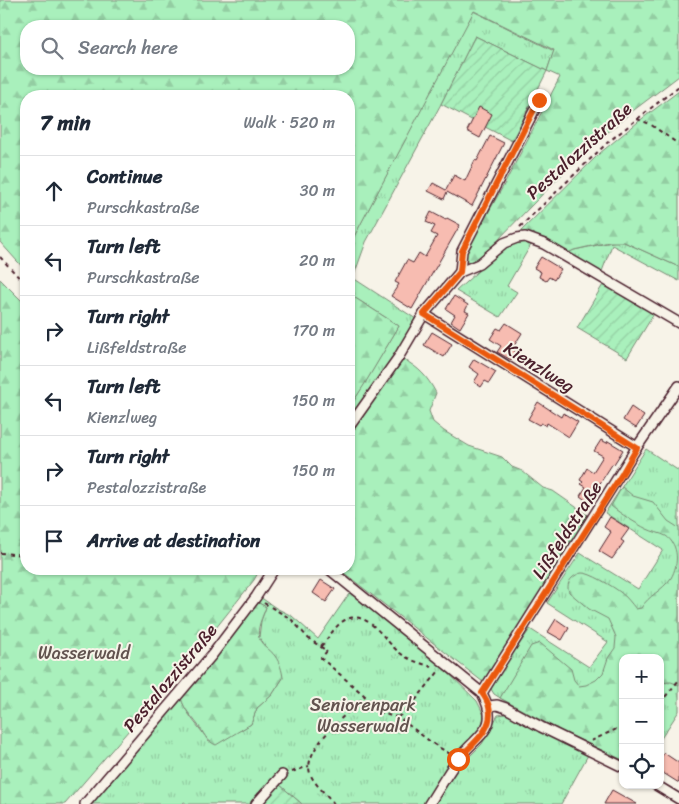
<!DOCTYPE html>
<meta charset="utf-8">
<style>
body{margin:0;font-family:Sriracha,sans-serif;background:#f2f2f3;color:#1f2937}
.controls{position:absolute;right:15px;bottom:15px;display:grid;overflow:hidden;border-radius:10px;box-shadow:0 1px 4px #0004}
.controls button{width:45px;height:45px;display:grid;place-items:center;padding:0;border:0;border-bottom:1px solid #e0e1e3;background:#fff;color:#1f2937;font:25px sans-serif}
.stop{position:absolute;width:15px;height:15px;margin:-11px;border:4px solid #ea580c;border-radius:50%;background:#fff}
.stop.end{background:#ea580c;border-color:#fff;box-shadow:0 1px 5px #0008}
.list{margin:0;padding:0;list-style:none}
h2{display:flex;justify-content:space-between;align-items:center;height:65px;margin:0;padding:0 20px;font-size:21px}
h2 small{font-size:16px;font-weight:400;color:#747a83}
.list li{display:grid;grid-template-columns:32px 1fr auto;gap:15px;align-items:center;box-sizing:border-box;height:70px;padding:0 20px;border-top:1px solid #e0e1e3}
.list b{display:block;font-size:19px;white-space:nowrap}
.list p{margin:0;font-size:16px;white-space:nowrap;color:#747a83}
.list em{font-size:16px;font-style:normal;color:#747a83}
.icon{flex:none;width:28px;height:28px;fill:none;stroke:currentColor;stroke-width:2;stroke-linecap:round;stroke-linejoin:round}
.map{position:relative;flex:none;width:679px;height:804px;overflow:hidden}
.search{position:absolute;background:#fff;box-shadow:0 1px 4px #0004;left:20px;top:20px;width:335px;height:55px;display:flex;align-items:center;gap:12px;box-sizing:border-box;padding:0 18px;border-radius:20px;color:#747a83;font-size:19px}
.panel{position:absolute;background:#fff;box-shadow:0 1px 4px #0004;left:20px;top:90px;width:335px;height:485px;border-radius:20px}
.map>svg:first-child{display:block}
.grass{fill:url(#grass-tufts);stroke:#7a8874}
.forest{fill:url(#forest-firs);stroke:#7a8874;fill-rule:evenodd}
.garden{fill:url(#garden-furrows);stroke:#7a8874}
.building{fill:#f7bcb1;stroke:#4a1f2b}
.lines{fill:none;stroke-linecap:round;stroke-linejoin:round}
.street-casing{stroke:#4a1f2b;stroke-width:12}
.path{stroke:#4a1f2b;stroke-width:2;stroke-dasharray:4 4;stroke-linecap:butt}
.street{stroke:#f7f3e8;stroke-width:9}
.route{stroke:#ea580c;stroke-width:6}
.labels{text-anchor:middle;stroke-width:4;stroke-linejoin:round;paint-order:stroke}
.street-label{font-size:18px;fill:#4a1f2b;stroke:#f7f3e8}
.park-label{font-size:18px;fill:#62534f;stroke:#f7f3e8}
</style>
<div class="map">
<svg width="679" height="804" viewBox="0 0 679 804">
<defs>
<pattern id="grass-tufts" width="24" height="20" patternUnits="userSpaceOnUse" patternTransform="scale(1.25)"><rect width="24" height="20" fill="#a9f0bc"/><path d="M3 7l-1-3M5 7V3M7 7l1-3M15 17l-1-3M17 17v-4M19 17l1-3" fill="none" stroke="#93cda2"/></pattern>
<pattern id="forest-firs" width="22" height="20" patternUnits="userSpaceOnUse" patternTransform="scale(1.25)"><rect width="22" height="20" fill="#a9f0bc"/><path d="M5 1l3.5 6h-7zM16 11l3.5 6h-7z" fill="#93cda2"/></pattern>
<pattern id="garden-furrows" width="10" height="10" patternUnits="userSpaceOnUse" patternTransform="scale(1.25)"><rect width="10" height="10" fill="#a9f0bc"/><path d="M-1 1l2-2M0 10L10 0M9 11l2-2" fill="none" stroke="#93cda2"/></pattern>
</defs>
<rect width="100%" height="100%" fill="#f7f3e8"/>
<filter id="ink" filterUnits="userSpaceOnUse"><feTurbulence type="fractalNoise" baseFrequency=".02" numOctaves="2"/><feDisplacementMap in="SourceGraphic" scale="10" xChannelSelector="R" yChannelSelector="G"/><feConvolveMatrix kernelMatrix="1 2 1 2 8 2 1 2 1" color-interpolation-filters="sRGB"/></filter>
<g filter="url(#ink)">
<g class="grass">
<polygon points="473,11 554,51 547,71 475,36 441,104 366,242 353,278 416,319 397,355 349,424 349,409 399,326 349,294 349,246"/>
<polygon points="523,240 532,243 507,286 517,292 500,317 456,291 508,244"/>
<polygon points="617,241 624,242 679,267 679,281 612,245 601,274 566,254 574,250"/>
<polygon points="646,449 679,471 679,711 660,740 660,658 623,658 623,760 529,716 494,694 491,689 492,684 530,629 589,667 608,642 547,603 580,553 638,589 663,550 605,513"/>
<path d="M351 591 435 660 477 701 484 715 481 731 453 758 424 804H302L280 785 289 775 282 769 251 804H187L184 802 182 804H90L181 698C186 715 200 727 209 742L241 730 251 724 257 708 272 695 283 678 274 655 264 646 259 637 261 621 266 607 257 602 260 597 276 608 292 616 318 639Z"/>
<polygon points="506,714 526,725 588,755 561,804 435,804 455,771 482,744 498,715"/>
</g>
<g class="forest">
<path d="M0 0H679V76L630 113 575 161 491 247 477 260 467 262 465 259 468 248 505 183 560 77 547 71 554 50 474 11 349 246V96H26V271L0 242ZM26 26H349V69H26Z"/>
<polygon points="679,91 679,267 624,242 609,242 574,250 566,254 517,235 600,153 643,118"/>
<polygon points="0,279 26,305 26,569 260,569 254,580 200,648 65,804 0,804"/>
<polygon points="349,294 399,326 364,385 349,408"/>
<path d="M403 359C419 368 427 376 436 393L429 411 433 422 444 431 469 446 502 457 512 467 522 471 543 488 553 491 589 516 483 682 339 569H349V436Z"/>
<path d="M622 487 633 496 653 502 668 521 679 528V685L671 682 660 683V658H623V760L561 731 500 698 531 646 540 643 571 669 574 680 579 686 586 685 596 680 603 673 608 658 615 648 616 637 608 619 589 609 569 592C567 587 568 582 572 578 574 576 579 573 582 573 589 572 614 587 620 592 627 597 631 603 636 609L641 608C649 595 662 591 671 578 679 564 679 545 666 536 660 533 653 532 647 529 635 523 621 514 611 506Z"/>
<path d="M257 602 266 607C263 616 256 629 259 638 262 646 270 649 275 656 280 663 282 670 283 678L272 695 257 708 251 724 216 745C206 741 204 733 198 725 190 714 185 711 181 698L244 620Z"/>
</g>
<g class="garden">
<polygon points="475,36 547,71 512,141 441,104"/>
<polygon points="604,283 655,312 627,358 577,328"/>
<polygon points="280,785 302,804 262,804"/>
</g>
<g class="building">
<polygon points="479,107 492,114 480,138 467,131"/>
<polygon points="490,136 504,143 472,206 447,192 444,199 428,191 433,183 446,190 454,175 465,181 475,160 477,161"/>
<polygon points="431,212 446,220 447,218 460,225 412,309 391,296 399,284 395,282 407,260 413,263 419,253 425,257 437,236 431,233 435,226 426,222"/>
<polygon points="541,257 561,269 554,280 549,277 546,281 539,277 541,272 534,268"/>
<polygon points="454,296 468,305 465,311 469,313 460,328 451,322 455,315 446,309"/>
<polygon points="506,323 522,333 512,349 516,352 511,360 497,352 501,346 490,339 497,328 501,330"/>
<polygon points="432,332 452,344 444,357 424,345"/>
<polygon points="474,359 496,372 489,383 485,381 481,387 474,382 479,374 469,367"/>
<polygon points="538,402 561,417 563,413 578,422 569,437 547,423 546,426 541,423 539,425 528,419"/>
<polygon points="631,407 644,416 636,428 623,420"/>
<polygon points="601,440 607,443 608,441 623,450 614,464 613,463 588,502 580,496 586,487 581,484 583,482 580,480 587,468 593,472 603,456 594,451"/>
<polygon points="610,517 629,529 621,540 624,542 612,559 599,551 611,532 604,527"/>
<polygon points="321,580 335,589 326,602 313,593"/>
<polygon points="556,619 569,628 562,640 548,632"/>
<polygon points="664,753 679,763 679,783 660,771 660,759"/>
<polygon points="612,790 637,804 604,804"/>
</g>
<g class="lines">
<g class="street-casing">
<g id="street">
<polyline points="460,272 462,251 539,101"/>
<polyline points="424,314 637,447"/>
<polyline points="349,427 398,358 424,314 460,272 479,264 504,243 517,238 525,237 544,244 679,323"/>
<path d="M329 569 482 693C501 729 479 733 459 758 448 772 439 789 429 804"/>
<polyline points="482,693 637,447 679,386"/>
<polyline points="489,706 497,705 506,708 541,727 623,767"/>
<polyline points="656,785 679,799"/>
<polyline points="85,804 212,655 256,597 274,569"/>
<polyline points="256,804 282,775"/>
</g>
</g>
<g class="path">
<polyline points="637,119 650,124 674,141 679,143"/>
<polyline points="520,227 607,143 679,86"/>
<polyline points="0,257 26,285"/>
<polyline points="0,553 26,555"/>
<polyline points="264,603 291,619 309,639 327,651 321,658 365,696 380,712 391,716 398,717 432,743 450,754"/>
<path d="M321 646C329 638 335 625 345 620 368 608 385 642 400 653 410 661 421 663 432 667"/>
<polyline points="660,703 679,680"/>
<polyline points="398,717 410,707 439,671"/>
<polyline points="591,741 623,726"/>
<polyline points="292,772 309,766"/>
<path d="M334 804C327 794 314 785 310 773 302 749 349 712 365 696"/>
</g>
<use href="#street" class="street"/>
</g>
</g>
<g class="lines" filter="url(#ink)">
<path class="route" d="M458 759C471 745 495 729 489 707 488 702 485 697 482 693L622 474 637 448 424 314 460 272 462 251 539 100"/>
</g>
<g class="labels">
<g class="street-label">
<text transform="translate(579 151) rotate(-42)" y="6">Pestalozzistraße</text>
<text transform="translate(539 367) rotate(32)" y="6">Kienzlweg</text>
<text transform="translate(567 530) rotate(-57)" y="6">Lißfeldstraße</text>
<text transform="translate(170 678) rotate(-50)" y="6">Pestalozzistraße</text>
</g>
<g class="park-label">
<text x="84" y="659">Wasserwald</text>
<text x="363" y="711">Seniorenpark<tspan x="363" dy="21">Wasserwald</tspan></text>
</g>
</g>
</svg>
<div class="controls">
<button>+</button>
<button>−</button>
<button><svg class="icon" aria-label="locate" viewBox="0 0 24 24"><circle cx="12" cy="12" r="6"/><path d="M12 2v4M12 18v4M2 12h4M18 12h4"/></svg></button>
</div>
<div class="stop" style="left:458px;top:759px"></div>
<div class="stop end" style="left:539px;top:100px"></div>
<div class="search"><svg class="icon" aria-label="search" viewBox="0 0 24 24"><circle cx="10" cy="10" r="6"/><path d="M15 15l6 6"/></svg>Search here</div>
<section class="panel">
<h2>7 min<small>Walk · 520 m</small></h2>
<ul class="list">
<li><svg class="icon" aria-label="ahead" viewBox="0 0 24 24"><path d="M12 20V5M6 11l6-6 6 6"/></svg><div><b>Continue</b><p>Purschkastraße</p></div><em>30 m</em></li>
<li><svg class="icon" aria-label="left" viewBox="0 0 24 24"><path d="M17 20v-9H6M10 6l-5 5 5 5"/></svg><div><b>Turn left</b><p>Purschkastraße</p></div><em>20 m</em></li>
<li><svg class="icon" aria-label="right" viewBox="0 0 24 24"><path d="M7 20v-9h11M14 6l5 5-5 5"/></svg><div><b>Turn right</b><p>Lißfeldstraße</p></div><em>170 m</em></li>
<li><svg class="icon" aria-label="left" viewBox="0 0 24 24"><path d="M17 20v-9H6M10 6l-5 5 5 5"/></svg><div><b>Turn left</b><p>Kienzlweg</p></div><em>150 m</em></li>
<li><svg class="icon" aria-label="right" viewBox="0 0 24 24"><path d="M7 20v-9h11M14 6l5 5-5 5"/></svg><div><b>Turn right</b><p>Pestalozzistraße</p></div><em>150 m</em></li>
<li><svg class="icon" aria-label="arrive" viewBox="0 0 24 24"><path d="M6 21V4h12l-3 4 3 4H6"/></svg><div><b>Arrive at destination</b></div></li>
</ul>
</section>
</div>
